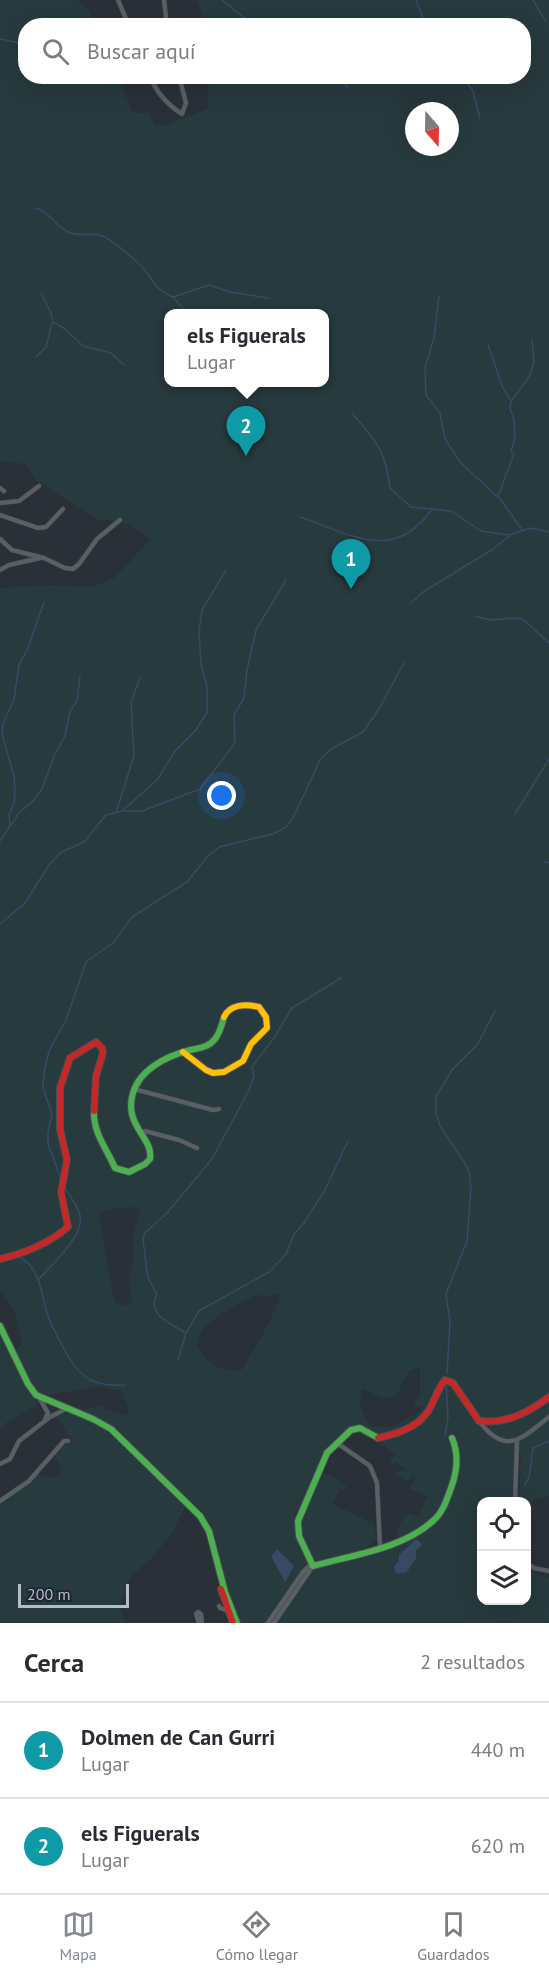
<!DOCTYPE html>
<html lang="es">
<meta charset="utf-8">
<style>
body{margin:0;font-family:"PT Sans",sans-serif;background:#f7f7f7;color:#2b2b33}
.controls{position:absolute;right:18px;bottom:18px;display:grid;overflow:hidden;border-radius:12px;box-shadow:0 6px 24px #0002}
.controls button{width:54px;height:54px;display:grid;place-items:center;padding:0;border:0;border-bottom:2px solid #e1e1e2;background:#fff;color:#2b2b33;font:30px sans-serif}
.compass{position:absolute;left:405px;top:102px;width:54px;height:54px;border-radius:50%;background:#fff;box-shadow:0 6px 24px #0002;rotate:160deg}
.scale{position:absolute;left:18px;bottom:15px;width:111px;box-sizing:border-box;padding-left:6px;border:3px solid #b4bcc9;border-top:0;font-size:16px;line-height:21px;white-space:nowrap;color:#b4bcc9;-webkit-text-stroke:4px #1d2633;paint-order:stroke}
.you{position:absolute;left:222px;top:796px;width:21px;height:21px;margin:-15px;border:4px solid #fff;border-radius:50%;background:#1a73e8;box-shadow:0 0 0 9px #1a73e833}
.badge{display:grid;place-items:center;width:39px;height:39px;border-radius:50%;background:#848b96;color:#fff;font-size:20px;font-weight:700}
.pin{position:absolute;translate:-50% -50px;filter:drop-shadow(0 2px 3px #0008)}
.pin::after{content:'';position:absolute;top:32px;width:21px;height:18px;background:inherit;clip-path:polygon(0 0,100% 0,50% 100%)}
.popup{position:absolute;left:164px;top:309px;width:165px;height:78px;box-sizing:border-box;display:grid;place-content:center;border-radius:12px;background:#fff;filter:drop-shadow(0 2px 4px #0005);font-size:20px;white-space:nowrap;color:#7c7c81}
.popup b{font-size:22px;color:#2b2b33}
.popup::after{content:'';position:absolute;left:50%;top:100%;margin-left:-12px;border:12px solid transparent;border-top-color:#fff}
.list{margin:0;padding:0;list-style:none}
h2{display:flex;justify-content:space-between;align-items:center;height:78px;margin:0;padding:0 24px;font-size:26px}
h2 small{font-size:20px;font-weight:400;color:#7c7c81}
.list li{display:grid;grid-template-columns:39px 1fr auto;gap:18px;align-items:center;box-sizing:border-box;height:96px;padding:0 24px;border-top:2px solid #e1e1e2}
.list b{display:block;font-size:22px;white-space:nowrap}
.list p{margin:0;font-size:20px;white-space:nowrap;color:#7c7c81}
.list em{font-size:20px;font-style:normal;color:#7c7c81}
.icon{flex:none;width:33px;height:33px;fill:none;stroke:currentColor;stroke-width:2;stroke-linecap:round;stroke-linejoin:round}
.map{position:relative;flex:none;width:549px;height:1623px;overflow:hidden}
.search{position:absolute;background:#fff;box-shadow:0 6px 24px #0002;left:18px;right:18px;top:18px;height:66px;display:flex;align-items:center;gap:15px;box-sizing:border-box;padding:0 21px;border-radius:24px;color:#7c7c81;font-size:22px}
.sheet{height:270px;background:#fff}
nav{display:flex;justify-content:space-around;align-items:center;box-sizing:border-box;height:84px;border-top:2px solid #e1e1e2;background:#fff;font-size:16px;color:#7c7c81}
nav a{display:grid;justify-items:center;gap:3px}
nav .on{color:#848b96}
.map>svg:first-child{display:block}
.green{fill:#273a3e;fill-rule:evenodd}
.water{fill:#384963}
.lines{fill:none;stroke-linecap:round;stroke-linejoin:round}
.stream{stroke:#384963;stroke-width:1.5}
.street-casing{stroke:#484c53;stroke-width:5}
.fast-casing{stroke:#484c53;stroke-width:8}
.slow-casing{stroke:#484c53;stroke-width:8}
.jam-casing{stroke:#484c53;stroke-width:8}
.street{stroke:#5a5e66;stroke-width:4}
.fast{stroke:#4caf50;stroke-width:6}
.slow{stroke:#ffc107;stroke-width:6}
.jam{stroke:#c62828;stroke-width:6}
</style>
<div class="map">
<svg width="549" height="1623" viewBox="0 0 549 1623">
<rect width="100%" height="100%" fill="#2a3038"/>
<path class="green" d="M0 0H77L88 9 95 25 26 26V76L118 77 133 113H150L155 125H166L208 109 207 77 524 76V26L205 25 197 0H549V1496L527 1503 526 1502 519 1501 521 1454 514 1452 512 1501 482 1502V1600H526L527 1567 533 1573 549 1578V1623H276L316 1568 379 1547V1544L402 1537 395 1534 405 1515 409 1513 416 1516 419 1514 427 1496 409 1489 416 1476 412 1474 411 1479 405 1482 404 1479 396 1475 395 1472 406 1470 396 1462 392 1464 389 1461 395 1455 384 1446H380V1443C385 1439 389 1440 395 1438 404 1435 415 1429 422 1423L419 1419 390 1434 377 1436 356 1423 314 1472 322 1475 328 1474 347 1486 344 1490 341 1489 332 1504 373 1523 377 1539C367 1550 338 1559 323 1561 317 1561 314 1560 309 1562L267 1623H240L229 1596 215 1535 206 1517 189 1500 171 1535 151 1559 132 1575 119 1606 126 1623H0V1503L38 1475 54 1478 61 1476 59 1463 54 1457 63 1445 69 1444 72 1440 56 1416 69 1413 79 1417 87 1409 101 1405 105 1409 124 1415 129 1412 121 1390 99 1387 47 1395 42 1393 38 1400 39 1404 7 1422 0 1430V1331L12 1356 21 1343C19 1325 15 1304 0 1292V588L47 585 94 587 115 577 151 539C133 527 120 517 98 520L37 481 26 464 0 461ZM414 111H450V147H414ZM168 314H324V382H168ZM128 1207 139 1208 140 1211 134 1230 133 1262 129 1279 132 1302 126 1306 116 1302 114 1299 99 1216 106 1210ZM280 1294C273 1322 255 1345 242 1370 218 1372 211 1365 197 1347L199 1336 202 1330 220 1314 256 1295 265 1296ZM420 1367V1396L413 1403 417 1407 422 1406 421 1411 392 1427H373C362 1415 357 1405 363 1389L383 1399 396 1396 409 1371Z"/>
<g class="water">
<path d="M415 1540H418L422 1545 416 1550V1559C408 1565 412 1575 396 1573L394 1567 399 1561V1555Z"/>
<polygon points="277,1549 294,1566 285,1582 271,1556"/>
</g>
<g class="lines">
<g class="stream">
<polyline points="222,0 254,26"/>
<polyline points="416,0 426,26"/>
<polyline points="533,0 545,20"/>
<polyline points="0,39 26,44"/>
<polyline points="337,76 348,88"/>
<polyline points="462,76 473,91 480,118"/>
<path d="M35 208C49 211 55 226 68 232 81 238 96 230 108 239 118 245 136 260 144 269 156 283 153 288 173 297L209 285 230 292 268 298"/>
<polyline points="41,293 51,313 53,322 65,329 83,346 111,353 124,365"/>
<polyline points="439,296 434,338 425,368 426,395 440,413 445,439 460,462 501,500 523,531"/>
<polyline points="174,298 184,310 194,314"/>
<polyline points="488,345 503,388 510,400"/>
<polyline points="36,357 46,347 52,323"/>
<path d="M352 413C376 441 386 451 390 488L411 507 451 511 481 531 508 535 531 528 549 532"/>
<polyline points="498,496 514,454 511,451 515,438 514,420 510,408 511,401 529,377 534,363 532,340"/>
<path d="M300 517C351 534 394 564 432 509"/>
<polyline points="411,603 423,592 493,549 511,535"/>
<polyline points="474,616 491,620 516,618 524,620 549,643"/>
<polyline points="122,811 157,780 175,751 195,731 207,713 207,686 201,665 199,631 202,610 226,570"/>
<polyline points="116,812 134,756 131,702 140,678"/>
<polyline points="515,814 549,759"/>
<polyline points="10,826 19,813 33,801 42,789 55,754 65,736 70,711 77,701 80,676"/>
<polyline points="0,841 10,826 9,815 14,803 15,792 14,776 2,734 3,723 14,700 19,665 28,648 44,602"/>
<polyline points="545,862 549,863"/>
<polyline points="0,924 25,903 49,865 60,853 84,842 106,815 122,811 142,811 200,789 235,743 234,715 244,698 247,670 256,630 286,580"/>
<polyline points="61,1179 48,1144 48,1132 52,1114 43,1088 44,1072 49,1051 66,1020 86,962 114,942 132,917 187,882 207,857 219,847 273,834 286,827 293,818 321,758 333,748 363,732 379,709 404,663"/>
<path d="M19 1257C40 1267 41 1293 47 1313 51 1325 57 1336 63 1347 78 1376 90 1387 125 1385"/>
<path d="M38 1280C51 1265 85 1236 80 1215 77 1204 69 1196 64 1186"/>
<path d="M186 1333C171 1324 146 1315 157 1294L149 1280 147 1272 143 1239 145 1233 167 1213 212 1159 249 1090 254 1076 252 1067 274 1038 292 1008 341 978"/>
<polyline points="178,1360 186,1333 199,1311 269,1272 286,1254 294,1234 304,1223 325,1190 348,1141"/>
<polyline points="447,1374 450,1322 446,1294 467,1241 471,1188 469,1172 465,1163 440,1126 436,1113 436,1097 452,1070 477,1045 495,1011"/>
<polyline points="445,1436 448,1418 446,1383"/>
<polyline points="525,1485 529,1477 533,1448 549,1441"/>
</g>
<g class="street-casing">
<g id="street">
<polyline points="118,0 129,26"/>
<polyline points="164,0 167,26"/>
<path d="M150 76C156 92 168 105 182 114L186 103 179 76"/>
<polyline points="0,488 4,491"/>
<polyline points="0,503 19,501 39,486"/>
<polyline points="0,515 38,528 46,527 63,509"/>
<polyline points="0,539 12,550 44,558 65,568 73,569 79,564 97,539 120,520"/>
<polyline points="0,570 9,565 40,558"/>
<polyline points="134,1089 213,1110 219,1109"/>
<polyline points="141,1133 145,1131 179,1140 197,1148"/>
<polyline points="39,1397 48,1413 45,1419"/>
<path d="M479 1421C506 1457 522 1438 549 1417"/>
<polyline points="337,1443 370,1466 377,1483 380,1546"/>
<polyline points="0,1464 10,1459 19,1441 50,1417 66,1409"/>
<polyline points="0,1501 29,1481 64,1441 68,1441"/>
<polyline points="515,1502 517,1440"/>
<polyline points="526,1562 534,1568 549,1571"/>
<polyline points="219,1606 220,1608 228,1611"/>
<polyline points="199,1623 196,1614 198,1612 201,1614 202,1623"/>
<polyline points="268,1623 303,1572 309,1566 313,1566 274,1623"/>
</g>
</g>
<g class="fast-casing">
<g id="fast">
<path d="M94 1111C93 1133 107 1149 115 1168L129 1172 145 1164 150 1159C154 1138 123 1126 133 1093 140 1069 167 1056 190 1050 200 1048 209 1047 215 1039 220 1033 222 1024 224 1017"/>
<polyline points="0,1326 28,1384 36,1395 93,1419 111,1429 200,1516 209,1531 225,1592 237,1623"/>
<path d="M378 1438 360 1428 351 1430 327 1453 298 1521 299 1536 313 1566C352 1555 403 1549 434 1520 443 1512 447 1499 451 1488 457 1472 459 1454 452 1438"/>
</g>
</g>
<g class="slow-casing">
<path id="slow" d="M183 1052 206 1070 213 1073 224 1072 243 1061 251 1044 267 1028 266 1017 259 1007C246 1004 230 1004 224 1017"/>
</g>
<g class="jam-casing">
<g id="jam">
<path d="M0 1259C26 1253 48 1244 68 1227L61 1192 67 1160 60 1129V1088L70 1058 96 1042 102 1048 103 1053 96 1076 94 1111"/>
<path d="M378 1438C398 1434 422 1426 431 1406 436 1397 438 1388 445 1380L453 1383 479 1421C506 1424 528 1413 549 1397"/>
<polyline points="221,1589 233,1623"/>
</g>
</g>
<use href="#street" class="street"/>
<use href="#fast" class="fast"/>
<use href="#slow" class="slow"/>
<use href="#jam" class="jam"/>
</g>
</svg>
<div class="controls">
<button><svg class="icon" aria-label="locate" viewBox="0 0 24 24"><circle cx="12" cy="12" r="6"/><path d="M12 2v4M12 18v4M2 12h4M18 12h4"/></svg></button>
<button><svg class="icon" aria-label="layers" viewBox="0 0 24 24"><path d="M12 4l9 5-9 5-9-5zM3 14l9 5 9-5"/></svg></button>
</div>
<svg class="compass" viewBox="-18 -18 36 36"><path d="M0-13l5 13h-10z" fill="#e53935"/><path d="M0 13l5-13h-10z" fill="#7c7c81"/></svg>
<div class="scale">200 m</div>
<div class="you"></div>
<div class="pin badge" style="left:351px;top:589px;background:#0f9aa8">1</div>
<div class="pin badge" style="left:246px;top:456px;background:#0f9aa8">2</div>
<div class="popup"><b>els Figuerals</b>Lugar</div>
<div class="search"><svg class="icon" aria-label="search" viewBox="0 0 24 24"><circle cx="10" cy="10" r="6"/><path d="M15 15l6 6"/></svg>Buscar aquí</div>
</div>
<section class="sheet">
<h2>Cerca<small>2 resultados</small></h2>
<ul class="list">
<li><span class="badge" style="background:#0f9aa8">1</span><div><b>Dolmen de Can Gurri</b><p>Lugar</p></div><em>440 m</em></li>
<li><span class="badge" style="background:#0f9aa8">2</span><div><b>els Figuerals</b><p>Lugar</p></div><em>620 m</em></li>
</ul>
</section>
<nav>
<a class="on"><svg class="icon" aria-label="map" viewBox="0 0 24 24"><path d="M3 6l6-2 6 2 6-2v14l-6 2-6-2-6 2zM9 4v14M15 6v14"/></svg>Mapa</a>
<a><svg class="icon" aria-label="directions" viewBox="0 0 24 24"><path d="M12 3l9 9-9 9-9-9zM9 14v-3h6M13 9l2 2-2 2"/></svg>Cómo llegar</a>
<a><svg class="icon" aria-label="saved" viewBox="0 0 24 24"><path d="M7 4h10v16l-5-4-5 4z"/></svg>Guardados</a>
</nav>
